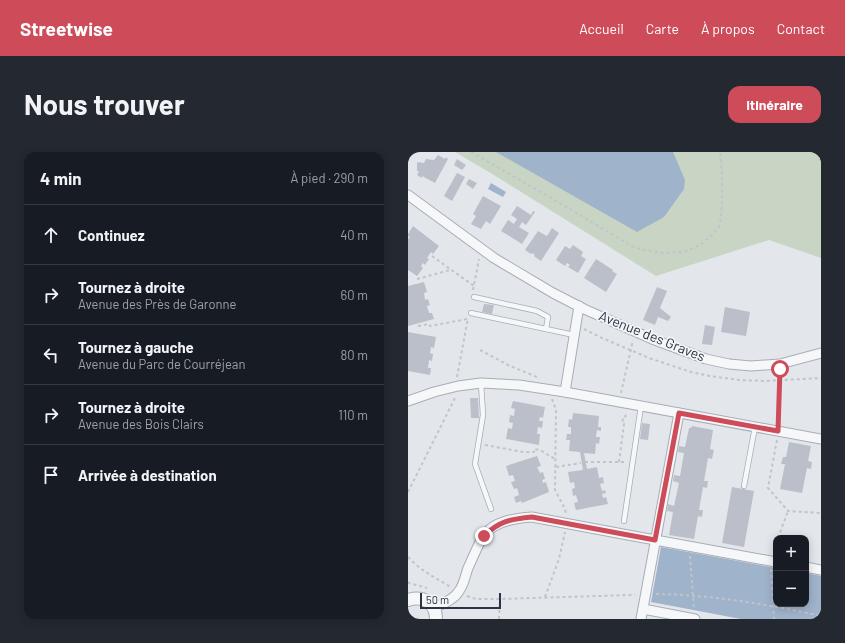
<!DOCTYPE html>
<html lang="fr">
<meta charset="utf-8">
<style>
body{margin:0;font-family:Barlow,sans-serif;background:#242831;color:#f1f3f6}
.controls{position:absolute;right:12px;bottom:12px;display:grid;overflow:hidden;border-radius:8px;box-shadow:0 2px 10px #0003}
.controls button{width:36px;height:36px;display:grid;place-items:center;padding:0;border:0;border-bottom:1px solid #363941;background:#171b24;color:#f1f3f6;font:20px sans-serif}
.scale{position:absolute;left:12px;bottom:10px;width:81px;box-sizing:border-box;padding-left:4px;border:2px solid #2b3344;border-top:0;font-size:11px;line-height:14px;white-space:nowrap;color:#2b3344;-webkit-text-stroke:3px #f3f5f8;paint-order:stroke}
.stop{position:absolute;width:12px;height:12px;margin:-9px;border:3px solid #ce4b5a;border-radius:50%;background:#fff}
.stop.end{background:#ce4b5a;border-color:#fff;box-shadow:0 1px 4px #0008}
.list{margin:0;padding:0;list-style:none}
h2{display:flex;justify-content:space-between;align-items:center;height:52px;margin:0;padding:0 16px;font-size:17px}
h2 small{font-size:13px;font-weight:400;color:#9ea1a6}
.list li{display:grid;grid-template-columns:26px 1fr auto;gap:12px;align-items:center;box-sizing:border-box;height:60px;padding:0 16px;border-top:1px solid #363941}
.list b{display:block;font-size:15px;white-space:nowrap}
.list p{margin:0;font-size:13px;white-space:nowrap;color:#9ea1a6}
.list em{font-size:13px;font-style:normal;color:#9ea1a6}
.icon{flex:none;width:22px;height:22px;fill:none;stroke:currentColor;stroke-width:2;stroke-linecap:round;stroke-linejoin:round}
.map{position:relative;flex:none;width:413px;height:467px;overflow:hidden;border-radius:12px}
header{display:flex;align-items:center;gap:24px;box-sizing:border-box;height:56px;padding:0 20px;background:#ce4b5a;color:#fff}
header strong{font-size:19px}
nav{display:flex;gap:22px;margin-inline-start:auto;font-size:14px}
.intro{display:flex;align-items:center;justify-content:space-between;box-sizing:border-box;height:96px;padding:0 24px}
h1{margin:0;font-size:28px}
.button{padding:10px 18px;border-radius:12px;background:#ce4b5a;color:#fff;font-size:14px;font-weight:700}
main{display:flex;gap:24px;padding:0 24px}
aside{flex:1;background:#171b24;border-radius:12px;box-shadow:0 2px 10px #0003}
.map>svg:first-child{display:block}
.green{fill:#c8d5c5}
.water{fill:#9fb3cb}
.building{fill:#bbbfc9}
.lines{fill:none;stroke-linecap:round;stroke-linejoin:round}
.service-casing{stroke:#a8adb6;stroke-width:6}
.minor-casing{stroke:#a8adb6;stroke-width:11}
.tertiary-casing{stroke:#a8adb6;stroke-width:14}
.path{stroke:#c1c4ca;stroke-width:2;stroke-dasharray:3 3;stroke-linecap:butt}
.service{stroke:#f6f7f9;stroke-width:4.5}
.minor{stroke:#f6f7f9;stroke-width:9}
.tertiary{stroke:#f6f7f9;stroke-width:12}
.route{stroke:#ce4b5a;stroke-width:5}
.labels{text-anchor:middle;stroke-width:3.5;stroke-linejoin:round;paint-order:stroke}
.street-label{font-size:14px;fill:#2b3344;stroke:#f3f5f8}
</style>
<header>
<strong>Streetwise</strong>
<nav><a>Accueil</a><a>Carte</a><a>À propos</a><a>Contact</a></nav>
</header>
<div class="intro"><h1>Nous trouver</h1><a class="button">Itinéraire</a></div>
<main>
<aside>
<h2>4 min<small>À pied · 290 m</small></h2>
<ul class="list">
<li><svg class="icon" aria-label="ahead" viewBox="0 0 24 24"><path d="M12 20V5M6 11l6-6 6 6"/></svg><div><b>Continuez</b></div><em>40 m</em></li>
<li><svg class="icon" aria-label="right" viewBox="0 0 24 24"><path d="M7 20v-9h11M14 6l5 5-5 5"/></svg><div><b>Tournez à droite</b><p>Avenue des Près de Garonne</p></div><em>60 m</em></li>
<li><svg class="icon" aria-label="left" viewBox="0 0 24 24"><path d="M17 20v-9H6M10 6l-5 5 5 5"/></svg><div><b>Tournez à gauche</b><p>Avenue du Parc de Courréjean</p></div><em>80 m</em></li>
<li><svg class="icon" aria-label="right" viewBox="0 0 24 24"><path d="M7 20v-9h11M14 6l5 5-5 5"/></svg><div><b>Tournez à droite</b><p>Avenue des Bois Clairs</p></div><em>110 m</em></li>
<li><svg class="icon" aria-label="arrive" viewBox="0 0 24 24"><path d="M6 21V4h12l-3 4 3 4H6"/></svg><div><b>Arrivée à destination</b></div></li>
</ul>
</aside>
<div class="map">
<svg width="413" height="467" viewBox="0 0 413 467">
<rect width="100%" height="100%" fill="#e3e6eb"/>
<polygon class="green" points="47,0 413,0 413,106 361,88 248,124 81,20"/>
<g class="water">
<polygon points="88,0 265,0 277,28 276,37 256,65 229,80"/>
<polygon points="83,31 98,40 95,45 80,37"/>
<polygon points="253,395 368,416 368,452 398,452 398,421 413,424 413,467 333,467 243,450"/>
</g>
<g class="building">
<polygon points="30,3 37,7 38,5 40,7 27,31 14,24 14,26 9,23 11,19 9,19 9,10 16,11 18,7 26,8"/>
<polygon points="49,7 58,13 54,18 46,13"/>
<polygon points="49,21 57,25 44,49 36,44"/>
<polygon points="61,27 69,31 65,37 58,32"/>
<polygon points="75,44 93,54 82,72 78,69 73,77 63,72 68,64 65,62"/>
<polygon points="109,54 123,63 125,59 127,60 118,73 114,70 111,75 121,81 114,92 93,79 100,68 106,72 109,67 103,63"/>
<polygon points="5,74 31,94 25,102 23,100 19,106 21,107 17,113 15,111 13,114 15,116 9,124 0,118 0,87 2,85 0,84 0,82"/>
<polygon points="144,76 151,81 133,109 126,104 127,103 124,101 123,102 117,98 130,79 139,84"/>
<polygon points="165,93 175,100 173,104 178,107 170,121 160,115 162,113 159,111 157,114 148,108 157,94 162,97"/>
<polygon points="188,107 205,118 204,119 209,122 198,140 176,126"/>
<polygon points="16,130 19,140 16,141 17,148 20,147 22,153 19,154 21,161 24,161 26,167 0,174 0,134"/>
<polygon points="249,135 259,139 252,156 263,165 260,169 250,165 247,173 235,168"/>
<polygon points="76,152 86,153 84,162 74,160"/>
<polygon points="317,155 342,160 338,184 313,180"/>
<polygon points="297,173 307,175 304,193 294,192"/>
<polygon points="0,180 28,185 26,196 23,195 22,201 25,202 24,209 21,208 20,216 23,216 22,223 0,219"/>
<polygon points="62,246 70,246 71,266 63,266"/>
<polygon points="105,249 137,255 135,266 132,265 131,269 135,269 134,276 130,275 129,282 132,282 131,293 98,287 100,276 104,277 105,271 101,270 102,263 106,264 107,257 103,256"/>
<polygon points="165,261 191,264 190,275 193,275 193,279 189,278 188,285 192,285 191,292 188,291 187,302 176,301 179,317 189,315 191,326 195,325 196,331 192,332 194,339 197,338 198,341 194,342 195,346 198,345 200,352 168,358 166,351 170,350 168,343 165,344 164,337 167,336 166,330 162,331 160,320 175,318 172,300 161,299 162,288 158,288 159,282 163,282 163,275 160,275 161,267 164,268"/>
<polygon points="234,271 242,272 240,288 232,287"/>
<polygon points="284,274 305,278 302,297 306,298 304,307 300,306 296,329 300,329 299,336 295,335 291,358 295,358 294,365 290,364 286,387 261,383 265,360 259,359 260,352 266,354 271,331 265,329 266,323 272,324 276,301 270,300 271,294 277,295 281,276 283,276"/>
<polygon points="381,290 403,294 400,309 404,310 403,317 399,316 394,341 372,337 377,312 373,312 375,305 378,305"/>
<polygon points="129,304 133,314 129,315 132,321 135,320 137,327 134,328 135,331 138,330 141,340 114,351 113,349 108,351 106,345 111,343 109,336 106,337 103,330 107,329 105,323 101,324 98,314"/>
<polygon points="324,335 346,339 336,395 314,391"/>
</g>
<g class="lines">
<g class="service-casing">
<g id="service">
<polyline points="66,145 129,159 140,165 138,177"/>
<polyline points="63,161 166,183"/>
<polyline points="73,231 75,263 67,312 83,357"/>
<polyline points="336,334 347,275"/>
<polyline points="216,369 233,254"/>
</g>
</g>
<g class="minor-casing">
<g id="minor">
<polyline points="0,43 86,106 145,141 176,157 244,187 298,207 321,212 343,214 372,212 413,201"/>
<polyline points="157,240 171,154"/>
<polyline points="0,249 26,240 50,234 73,231 111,233 157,240 413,287"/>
<polyline points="398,415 413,418"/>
<path d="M26 456C34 452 46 448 51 439 56 433 57 424 60 416 64 408 71 390 76 383 87 369 107 366 124 365L220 383 368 410"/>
<polyline points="235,457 287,467"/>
<polyline points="233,467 271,261"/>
</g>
</g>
<g class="tertiary-casing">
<path id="tertiary" d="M0 448C15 443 28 451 28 467"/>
</g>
<g class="path">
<polyline points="63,0 150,50 227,96 255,101 278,99 292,93 304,83 311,75 313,65 314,50 314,22 312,0"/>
<polyline points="24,104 66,134"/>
<polyline points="9,127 42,118"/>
<polyline points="65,138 71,107"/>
<polyline points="10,174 21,172 22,174 59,167"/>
<polyline points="176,177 194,186 241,206 283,220 302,224 331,228 357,229 413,226"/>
<polyline points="72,198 102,214 129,225"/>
<polyline points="49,225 60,166"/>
<polyline points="213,241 225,188"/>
<polyline points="144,247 148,258 147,338 157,357 158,362"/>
<polyline points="371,269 372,222"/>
<polyline points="369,288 360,336 380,359 413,361"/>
<polyline points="77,293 115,300 126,300 126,297 132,298 147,307"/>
<polyline points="177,310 218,310"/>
<polyline points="211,310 216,272 214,271 215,267 217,267 218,260"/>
<polyline points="148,315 173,311"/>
<polyline points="0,340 48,244"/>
<polyline points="370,386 380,359"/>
<polyline points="366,400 368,393"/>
<polyline points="282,404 286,457"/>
<path d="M0 405C12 418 27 426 43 435"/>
<polyline points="363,417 366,467"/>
<polyline points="0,430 1,431 19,436"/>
<path d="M248 442C304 443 359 452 413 464"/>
<polyline points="59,444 68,447 92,447 222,443 227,442"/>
<polyline points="137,445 151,407 157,380"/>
<polyline points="91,467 92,447"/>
</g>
<use href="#service" class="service"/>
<use href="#minor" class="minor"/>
<use href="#tertiary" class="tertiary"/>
</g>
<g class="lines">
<path class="route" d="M76 384C91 369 103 367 124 365L247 388 271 261 370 279 372 217"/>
</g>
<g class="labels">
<g class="street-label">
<text transform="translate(244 184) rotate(22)" y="5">Avenue des Graves</text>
</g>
</g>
</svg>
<div class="controls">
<button>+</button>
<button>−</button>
</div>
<div class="scale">50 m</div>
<div class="stop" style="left:372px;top:217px"></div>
<div class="stop end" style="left:76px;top:384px"></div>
</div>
</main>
